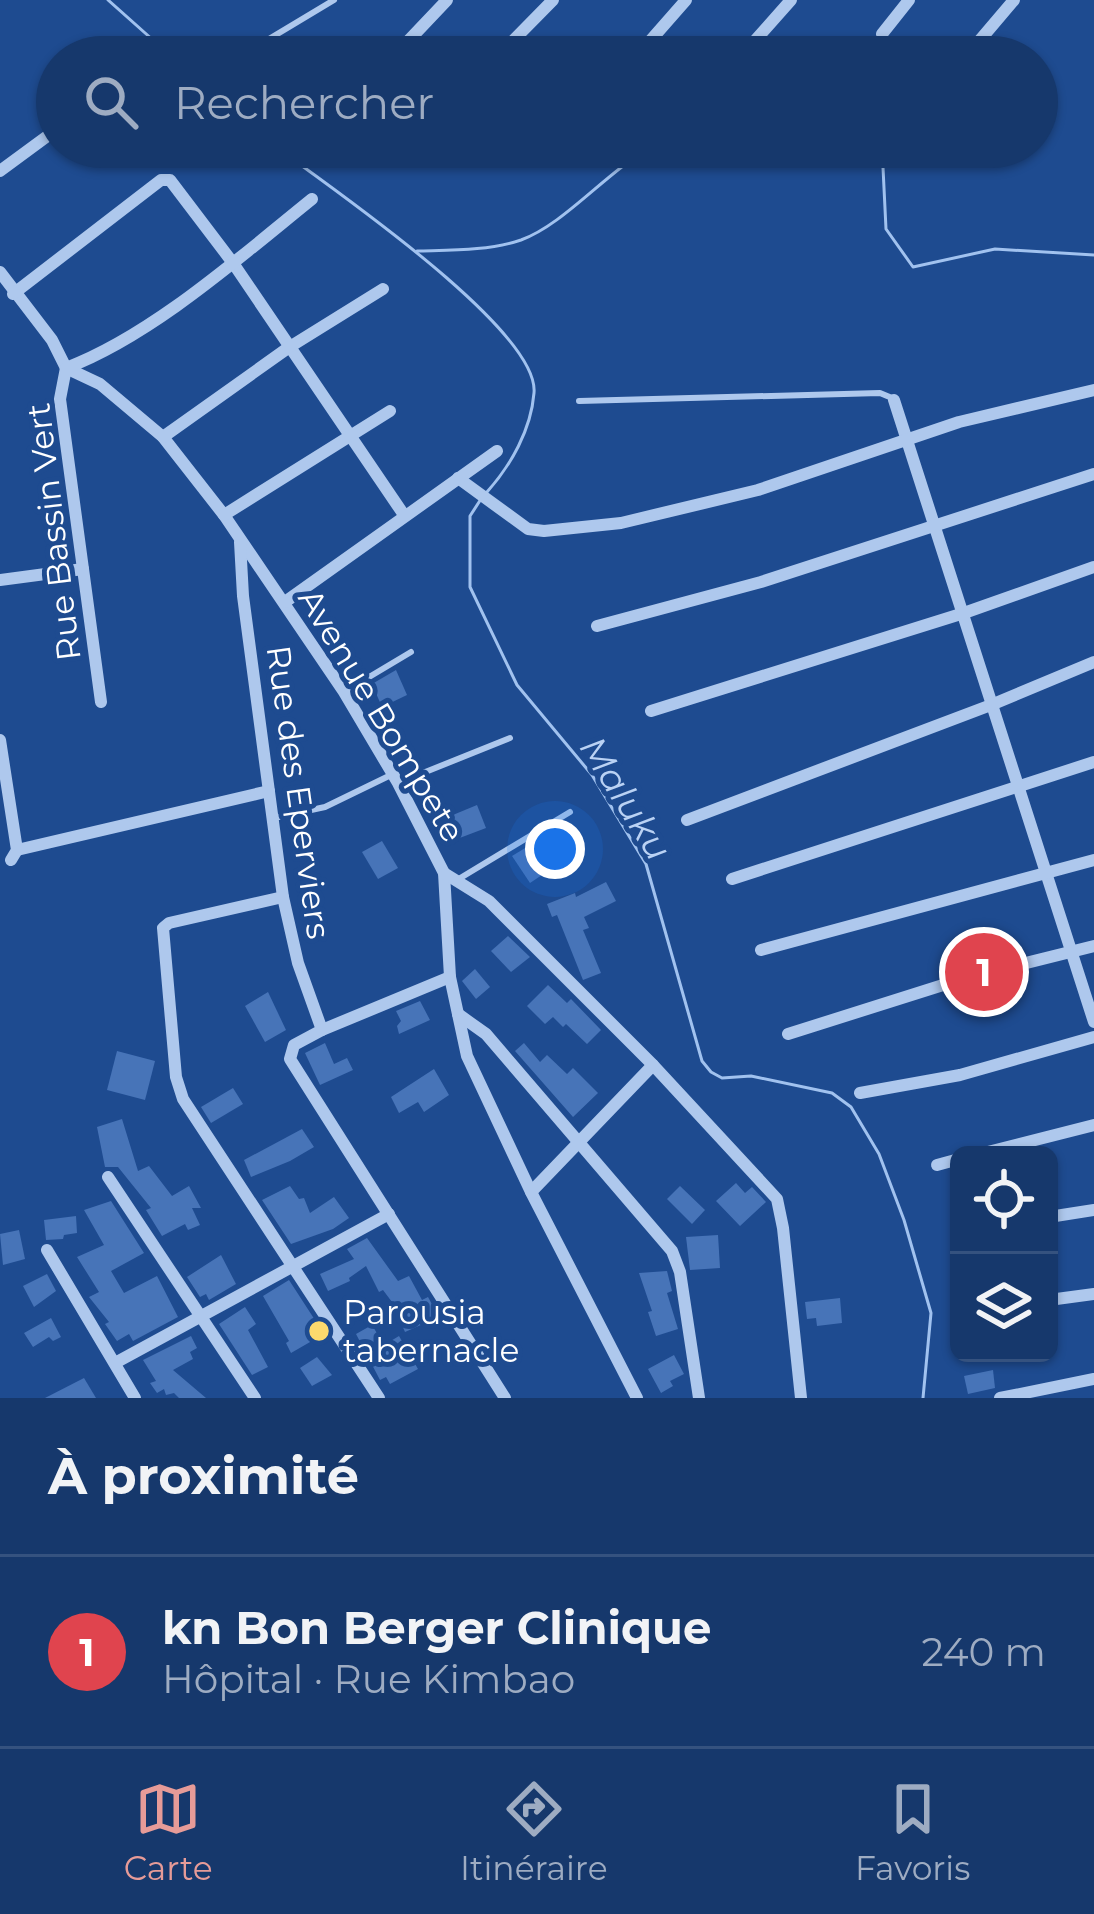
<!DOCTYPE html>
<html lang="fr">
<meta charset="utf-8">
<style>
body{margin:0;font-family:Montserrat,sans-serif;background:#234374;color:#f1f3f6}
.controls{position:absolute;right:36px;bottom:36px;display:grid;overflow:hidden;border-radius:18px;box-shadow:0 3px 9px #0004}
.controls button{width:108px;height:108px;display:grid;place-items:center;padding:0;border:0;border-bottom:3px solid #35527f;background:#16386c;color:#f1f3f6;font:60px sans-serif}
.you{position:absolute;left:555px;top:849px;width:42px;height:42px;margin:-30px;border:9px solid #fff;border-radius:50%;background:#1a73e8;box-shadow:0 0 0 18px #1a73e833}
.badge{display:grid;place-items:center;width:78px;height:78px;border-radius:50%;background:#e69b98;color:#fff;font-size:39px;font-weight:700}
.pin{position:absolute;translate:-50% -50%;border:6px solid #fff;box-shadow:0 3px 12px #0006}
.list{margin:0;padding:0;list-style:none}
h2{display:flex;justify-content:space-between;align-items:center;height:156px;margin:0;padding:0 48px;font-size:51px}
h2 small{font-size:39px;font-weight:400;color:#9eacc2}
.list li{display:grid;grid-template-columns:78px 1fr auto;gap:36px;align-items:center;box-sizing:border-box;height:192px;padding:0 48px;border-top:3px solid #35527f}
.list b{display:block;font-size:45px;white-space:nowrap}
.list p{margin:0;font-size:39px;white-space:nowrap;color:#9eacc2}
.list em{font-size:39px;font-style:normal;color:#9eacc2}
.icon{flex:none;width:66px;height:66px;fill:none;stroke:currentColor;stroke-width:2;stroke-linecap:round;stroke-linejoin:round}
.map{position:relative;flex:none;width:1094px;height:1398px;overflow:hidden}
.search{position:absolute;background:#16386c;box-shadow:0 3px 9px #0004;left:36px;right:36px;top:36px;height:132px;display:flex;align-items:center;gap:30px;box-sizing:border-box;padding:0 42px;border-radius:66px;color:#9eacc2;font-size:45px}
.sheet{height:348px;background:#16386c}
nav{display:flex;justify-content:space-around;align-items:center;box-sizing:border-box;height:168px;border-top:3px solid #35527f;background:#16386c;font-size:33px;color:#9eacc2}
nav a{display:grid;justify-items:center;gap:6px}
nav .on{color:#e69b98}
.map>svg:first-child{display:block}
.lines{fill:none;stroke-linecap:round;stroke-linejoin:round}
.stream{stroke:#a1c2ef;stroke-width:3}
.building{fill:#4774b8}
.service{stroke:#aec8ed;stroke-width:6}
.minor{stroke:#aec8ed;stroke-width:12}
.poi-dot{fill:#fcd96d;stroke:#1e4b90;stroke-width:4.5}
.labels{text-anchor:middle;stroke-width:10;stroke-linejoin:round;paint-order:stroke}
.street-label{font-size:33px;fill:#fff;stroke:#1e4b90}
.poi-label{font-size:33px;fill:#fff;stroke:#1e4b90;text-anchor:start}
.water-label{font-size:36px;font-style:italic;fill:#bad2f4;stroke:#1e4b90}
</style>
<div class="map">
<svg width="1094" height="1398" viewBox="0 0 1094 1398">
<rect width="100%" height="100%" fill="#1e4b90"/>
<g class="lines">
<g class="stream">
<polyline points="108,0 172,57"/>
<path d="M276 147C327 185 540 330 534 393 531 430 511 465 487 492"/>
<polyline points="882,147 886,229 913,267 995,249 1094,255"/>
<path d="M417 251C451 250 488 251 521 240 565 224 608 170 652 147"/>
<polyline points="481,499 470,516 470,587 517,685 592,775 646,864 702,1061 711,1072 722,1078 751,1076 832,1093 851,1107 879,1154 904,1220 931,1313 923,1398"/>
</g>
</g>
<g class="building">
<polygon points="396,670 407,695 382,707 372,684"/>
<polygon points="477,805 486,828 457,839 448,817"/>
<polygon points="540,839 557,865 530,883 512,856"/>
<polygon points="382,841 398,868 378,879 362,852"/>
<polygon points="606,882 616,901 584,917 589,928 583,930 601,973 583,980 557,915 552,917 547,904 575,893 576,897"/>
<polygon points="508,936 530,957 511,972 491,951"/>
<polygon points="475,969 490,987 476,999 462,981"/>
<polygon points="548,985 567,1003 571,999 601,1030 587,1044 566,1024 563,1027 553,1017 545,1024 527,1006"/>
<polygon points="268,992 286,1030 265,1042 245,1006"/>
<polygon points="420,1001 430,1020 399,1034 397,1026 401,1021 396,1011"/>
<polygon points="325,1043 334,1064 347,1058 353,1070 320,1085 305,1053"/>
<polygon points="524,1043 540,1062 547,1055 567,1074 573,1068 598,1093 573,1117 515,1051"/>
<polygon points="117,1051 155,1061 145,1100 107,1090"/>
<polygon points="434,1069 449,1095 424,1112 418,1102 399,1113 391,1097"/>
<polygon points="233,1088 243,1104 211,1123 201,1107"/>
<polygon points="122,1119 138,1171 149,1166 172,1196 189,1186 201,1208 192,1208 200,1225 188,1230 185,1224 162,1236 146,1210 151,1208 118,1167 105,1167 97,1127"/>
<polygon points="302,1129 314,1147 290,1161 251,1177 244,1160"/>
<polygon points="736,1183 745,1193 752,1187 766,1202 740,1226 716,1201"/>
<polygon points="290,1186 299,1199 304,1198 310,1213 334,1197 349,1218 333,1229 291,1244 262,1200"/>
<polygon points="680,1186 705,1210 692,1224 667,1199"/>
<polygon points="111,1201 144,1253 111,1271 124,1293 157,1276 178,1317 133,1341 129,1334 117,1341 105,1324 109,1322 89,1297 99,1292 77,1257 104,1245 84,1210"/>
<polygon points="76,1216 77,1233 64,1235 63,1239 46,1240 44,1220"/>
<polygon points="19,1230 25,1259 3,1265 0,1234"/>
<polygon points="718,1235 720,1268 690,1270 686,1237"/>
<polygon points="367,1238 398,1281 409,1276 422,1300 428,1297 439,1317 405,1332 392,1302 383,1290 379,1292 366,1266 349,1278 350,1281 328,1291 320,1274 354,1259 347,1249"/>
<polygon points="221,1255 236,1284 209,1300 206,1294 200,1297 187,1277"/>
<polygon points="667,1271 672,1291 667,1293 678,1329 656,1336 648,1312 652,1311 639,1273"/>
<polygon points="47,1274 56,1291 34,1307 23,1286"/>
<polygon points="289,1280 324,1334 291,1353 286,1343 289,1341 263,1296"/>
<polygon points="840,1298 842,1323 817,1326 816,1318 807,1319 805,1302"/>
<polygon points="245,1307 256,1324 248,1330 268,1367 252,1375 219,1324"/>
<polygon points="51,1318 61,1337 53,1341 49,1337 33,1347 24,1333"/>
<polygon points="372,1325 384,1345 399,1336 418,1369 390,1384 386,1377 380,1380 356,1334"/>
<polygon points="191,1336 197,1348 190,1352 193,1359 173,1370 206,1398 179,1398 174,1393 166,1395 164,1389 157,1393 150,1383 156,1381 143,1360"/>
<polygon points="674,1355 684,1374 670,1381 673,1386 661,1393 648,1369"/>
<polygon points="317,1357 332,1375 312,1386 300,1368"/>
<polygon points="993,1370 995,1388 968,1394 964,1376"/>
<polygon points="84,1378 96,1398 45,1398"/>
</g>
<g class="lines">
<g class="service">
<polyline points="239,57 334,0"/>
<polyline points="579,401 880,393 892,398"/>
<polyline points="344,692 411,652"/>
<polyline points="398,783 510,738"/>
<polyline points="274,818 325,807 393,774"/>
<polyline points="457,880 570,812"/>
</g>
<g class="minor">
<polyline points="882,34 909,0"/>
<polyline points="752,44 791,0"/>
<polyline points="969,53 1014,0"/>
<polyline points="393,57 447,0"/>
<polyline points="497,57 553,0"/>
<polyline points="636,57 686,0"/>
<polyline points="0,171 57,129"/>
<polyline points="0,272 52,340 66,368 100,384 163,437 224,515 344,692 398,783 444,873 450,977 467,1056 531,1192 637,1398"/>
<polyline points="13,294 161,180 170,180 233,263 404,515"/>
<polyline points="894,400 1094,1022"/>
<polyline points="163,437 288,348 383,289"/>
<polyline points="458,478 528,529 544,531 621,523 758,490 959,422 1094,390"/>
<polyline points="224,515 390,411"/>
<polyline points="240,542 243,596 283,897 298,963 322,1030 294,1045 290,1059 505,1398"/>
<polyline points="0,580 83,569"/>
<polyline points="285,602 497,451"/>
<polyline points="597,626 761,582 1094,474"/>
<path d="M101 702 60 399 66 368C151 336 240 257 312 199"/>
<polyline points="651,711 964,613 1094,567"/>
<polyline points="0,740 17,850 11,860"/>
<polyline points="687,820 991,705 1094,662"/>
<polyline points="17,850 269,791"/>
<polyline points="444,873 489,901 653,1065 777,1199 783,1228 801,1398"/>
<polyline points="732,879 1094,762"/>
<polyline points="283,897 169,923 163,928 176,1077 183,1099 379,1398"/>
<polyline points="761,950 1094,860"/>
<polyline points="458,1014 486,1034 672,1251 680,1272 699,1398"/>
<polyline points="322,1030 450,977"/>
<polyline points="788,1034 962,979 1094,946"/>
<polyline points="860,1093 960,1075 1094,1037"/>
<polyline points="976,1155 1094,1125"/>
<polyline points="937,1165 959,1159"/>
<polyline points="108,1177 255,1398"/>
<polyline points="531,1192 653,1065"/>
<polyline points="1049,1217 1094,1210"/>
<polyline points="47,1250 135,1398"/>
<polyline points="1049,1300 1094,1294"/>
<polyline points="115,1363 389,1214"/>
<polyline points="1000,1398 1094,1379"/>
</g>
</g>
<circle class="poi-dot" cx="319" cy="1331" r="12"/>
<g class="labels">
<g class="street-label">
<text transform="translate(53 532) rotate(-97)" y="12">Rue Bassin Vert</text>
<text transform="translate(382 715) rotate(59)" y="12">Avenue Bompete</text>
<text transform="translate(299 792) rotate(82)" y="12">Rue des Eperviers</text>
</g>
<g class="poi-label">
<text x="343" y="1324">Parousia<tspan x="343" dy="38">tabernacle</tspan></text>
</g>
<g class="water-label">
<text transform="translate(626 798) rotate(58)" y="13">Maluku</text>
</g>
</g>
</svg>
<div class="controls">
<button><svg class="icon" aria-label="locate" viewBox="0 0 24 24"><circle cx="12" cy="12" r="6"/><path d="M12 2v4M12 18v4M2 12h4M18 12h4"/></svg></button>
<button><svg class="icon" aria-label="layers" viewBox="0 0 24 24"><path d="M12 4l9 5-9 5-9-5zM3 14l9 5 9-5"/></svg></button>
</div>
<div class="you"></div>
<div class="pin badge" style="left:984px;top:972px;background:#e0444e">1</div>
<div class="search"><svg class="icon" aria-label="search" viewBox="0 0 24 24"><circle cx="10" cy="10" r="6"/><path d="M15 15l6 6"/></svg>Rechercher</div>
</div>
<section class="sheet">
<h2>À proximité<small></small></h2>
<ul class="list">
<li><span class="badge" style="background:#e0444e">1</span><div><b>kn Bon Berger Clinique</b><p>Hôpital · Rue Kimbao</p></div><em>240 m</em></li>
</ul>
</section>
<nav>
<a class="on"><svg class="icon" aria-label="map" viewBox="0 0 24 24"><path d="M3 6l6-2 6 2 6-2v14l-6 2-6-2-6 2zM9 4v14M15 6v14"/></svg>Carte</a>
<a><svg class="icon" aria-label="directions" viewBox="0 0 24 24"><path d="M12 3l9 9-9 9-9-9zM9 14v-3h6M13 9l2 2-2 2"/></svg>Itinéraire</a>
<a><svg class="icon" aria-label="saved" viewBox="0 0 24 24"><path d="M7 4h10v16l-5-4-5 4z"/></svg>Favoris</a>
</nav>
